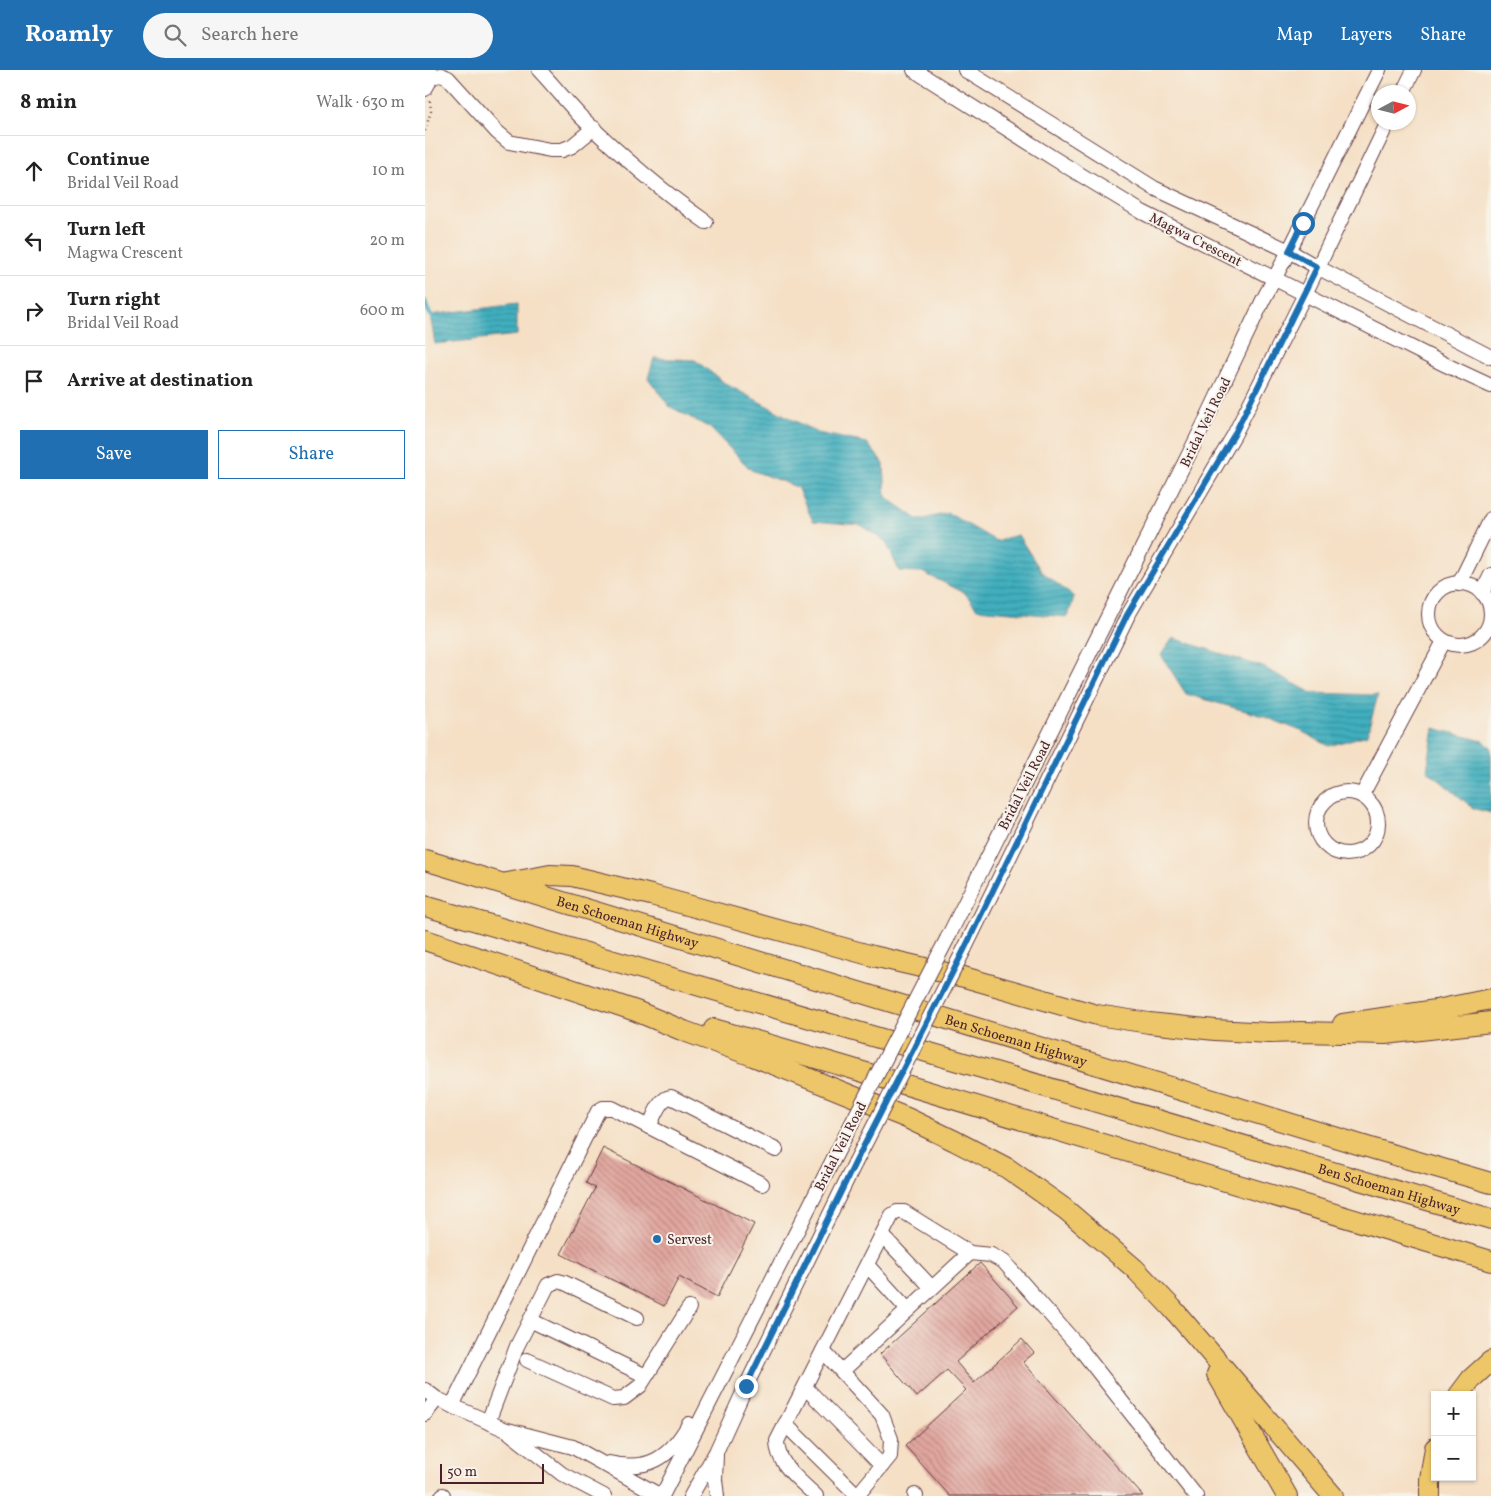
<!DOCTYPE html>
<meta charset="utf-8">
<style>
body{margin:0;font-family:Vollkorn,serif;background:#f6f6f6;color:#222}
.controls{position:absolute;right:15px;bottom:15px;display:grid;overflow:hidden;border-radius:0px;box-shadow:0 1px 4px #0004}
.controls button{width:45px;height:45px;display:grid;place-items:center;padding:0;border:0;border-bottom:1px solid #e0e0e0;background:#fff;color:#222;font:25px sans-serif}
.compass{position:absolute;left:946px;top:15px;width:45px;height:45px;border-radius:50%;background:#fff;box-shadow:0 1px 4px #0004;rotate:83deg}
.scale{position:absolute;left:15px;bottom:12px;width:104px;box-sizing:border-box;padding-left:5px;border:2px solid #4a1f2b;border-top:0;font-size:14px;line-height:18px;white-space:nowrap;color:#4a1f2b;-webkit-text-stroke:4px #f7f3e8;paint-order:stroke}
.stop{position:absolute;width:15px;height:15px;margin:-11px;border:4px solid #1f6fb2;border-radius:50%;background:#fff}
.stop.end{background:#1f6fb2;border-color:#fff;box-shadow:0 1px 5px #0008}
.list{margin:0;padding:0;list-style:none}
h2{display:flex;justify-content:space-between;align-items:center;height:65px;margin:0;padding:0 20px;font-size:21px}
h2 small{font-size:16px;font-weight:400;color:#767676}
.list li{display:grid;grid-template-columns:32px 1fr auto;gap:15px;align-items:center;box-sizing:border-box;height:70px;padding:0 20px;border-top:1px solid #e0e0e0}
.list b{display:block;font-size:19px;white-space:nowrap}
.list p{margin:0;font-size:16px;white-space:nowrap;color:#767676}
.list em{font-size:16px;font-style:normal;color:#767676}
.actions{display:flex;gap:10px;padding:15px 20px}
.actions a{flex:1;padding:11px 0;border:1px solid #1f6fb2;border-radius:0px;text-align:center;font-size:18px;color:#1f6fb2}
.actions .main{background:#1f6fb2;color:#fff}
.icon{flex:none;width:28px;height:28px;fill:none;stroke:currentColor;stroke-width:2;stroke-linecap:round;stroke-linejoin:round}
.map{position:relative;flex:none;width:1066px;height:1426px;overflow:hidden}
header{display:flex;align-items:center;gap:30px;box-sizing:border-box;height:70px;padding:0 25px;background:#1f6fb2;color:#fff}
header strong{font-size:24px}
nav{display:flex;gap:28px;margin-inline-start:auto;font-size:18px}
.search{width:350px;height:45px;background:#f6f6f6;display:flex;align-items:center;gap:12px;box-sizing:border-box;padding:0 18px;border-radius:28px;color:#767676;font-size:19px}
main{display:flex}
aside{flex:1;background:#fff}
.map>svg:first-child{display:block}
.water{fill:url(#water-rules);stroke:#466774}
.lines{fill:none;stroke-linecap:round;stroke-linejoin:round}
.stream{stroke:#41afbe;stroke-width:4.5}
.building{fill:url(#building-back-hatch)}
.minor-casing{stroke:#643c42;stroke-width:16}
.highway-casing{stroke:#643c42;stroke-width:22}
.path{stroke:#643c42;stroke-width:2.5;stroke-dasharray:1 4;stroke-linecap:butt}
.minor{stroke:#fff;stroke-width:14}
.highway{stroke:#ecc669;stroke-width:20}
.minor-bridge-casing{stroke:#643c42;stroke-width:16;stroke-linecap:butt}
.minor-bridge{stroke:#fff;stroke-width:14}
.route{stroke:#1f6fb2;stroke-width:6}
.poi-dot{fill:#1f6fb2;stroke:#f7f3e8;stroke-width:2}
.labels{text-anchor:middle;stroke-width:4;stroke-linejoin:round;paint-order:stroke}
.street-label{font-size:14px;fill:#4a1f2b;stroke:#f7f3e8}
.poi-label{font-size:14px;fill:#4a1f2b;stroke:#f7f3e8;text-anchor:start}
</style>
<header>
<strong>Roamly</strong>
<div class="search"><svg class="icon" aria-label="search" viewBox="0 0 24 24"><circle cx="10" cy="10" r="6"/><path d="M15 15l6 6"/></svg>Search here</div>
<nav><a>Map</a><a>Layers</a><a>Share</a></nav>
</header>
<main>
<aside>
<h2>8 min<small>Walk · 630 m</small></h2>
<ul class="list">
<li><svg class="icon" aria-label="ahead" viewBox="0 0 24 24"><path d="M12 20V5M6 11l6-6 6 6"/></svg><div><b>Continue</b><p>Bridal Veil Road</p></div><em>10 m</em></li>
<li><svg class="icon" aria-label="left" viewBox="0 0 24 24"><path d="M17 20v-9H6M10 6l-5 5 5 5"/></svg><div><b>Turn left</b><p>Magwa Crescent</p></div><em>20 m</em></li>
<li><svg class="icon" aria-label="right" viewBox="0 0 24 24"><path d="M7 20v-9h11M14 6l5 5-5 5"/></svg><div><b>Turn right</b><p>Bridal Veil Road</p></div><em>600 m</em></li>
<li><svg class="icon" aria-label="arrive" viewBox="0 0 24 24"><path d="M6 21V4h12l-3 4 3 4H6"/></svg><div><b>Arrive at destination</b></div></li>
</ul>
<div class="actions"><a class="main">Save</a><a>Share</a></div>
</aside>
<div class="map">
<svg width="1066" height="1426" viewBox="0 0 1066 1426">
<defs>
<pattern id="water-rules" width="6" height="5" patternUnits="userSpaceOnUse" patternTransform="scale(1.25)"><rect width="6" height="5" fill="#41afbe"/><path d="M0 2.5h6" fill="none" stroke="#388e9b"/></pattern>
<pattern id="building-back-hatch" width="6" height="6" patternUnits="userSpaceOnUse" patternTransform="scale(1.25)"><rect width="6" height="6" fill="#e1a79f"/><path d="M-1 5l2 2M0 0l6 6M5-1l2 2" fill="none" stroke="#b88782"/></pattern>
</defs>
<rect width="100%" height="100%" fill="#f7f3e8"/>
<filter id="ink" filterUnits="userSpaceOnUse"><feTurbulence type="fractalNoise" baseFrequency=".02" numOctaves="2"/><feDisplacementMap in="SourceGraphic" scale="10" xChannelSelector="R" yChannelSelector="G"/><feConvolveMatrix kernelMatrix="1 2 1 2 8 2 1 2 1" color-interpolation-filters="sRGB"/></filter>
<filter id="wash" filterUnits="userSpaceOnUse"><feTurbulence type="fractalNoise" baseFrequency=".0096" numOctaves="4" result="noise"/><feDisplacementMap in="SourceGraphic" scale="20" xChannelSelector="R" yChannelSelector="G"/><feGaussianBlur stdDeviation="1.12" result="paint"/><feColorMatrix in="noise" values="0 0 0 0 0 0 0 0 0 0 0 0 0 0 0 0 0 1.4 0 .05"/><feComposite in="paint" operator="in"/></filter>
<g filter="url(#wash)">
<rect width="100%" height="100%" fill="#f5e0c6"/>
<g class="water">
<polygon points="92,234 92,265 10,274 5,245"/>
<polygon points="229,288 270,290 301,314 393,363 442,373 459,394 461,427 494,450 523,443 571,471 593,465 616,501 649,527 643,547 552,539 540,523 497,502 474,501 461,472 436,455 388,451 372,417 326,400 285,358 244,336 223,308"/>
<polygon points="748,568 838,597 887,623 953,625 942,665 904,676 876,661 838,646 761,624 736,585"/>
<polygon points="1009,658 1058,671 1066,677 1066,743 1048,738 1002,700"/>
</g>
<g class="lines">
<polyline class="stream" points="0,231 5,245 9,249"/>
</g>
<g id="blocks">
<g class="building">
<polygon points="178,1078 329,1154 292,1227 254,1207 239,1236 136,1184 170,1118 161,1113"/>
<polygon points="555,1193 593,1236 531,1292 549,1313 597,1269 609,1283 598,1292 718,1426 525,1426 480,1376 541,1320 522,1300 492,1327 455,1284"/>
</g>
</g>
</g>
<g filter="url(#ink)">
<use href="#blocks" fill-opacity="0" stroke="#643c42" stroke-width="1"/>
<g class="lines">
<g class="minor-casing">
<g id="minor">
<path d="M114 0C128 15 141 31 155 46 194 84 237 121 281 152"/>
<polyline points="489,0 633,91 717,142 1021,295 1066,316"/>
<polyline points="540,0 729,118 864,181 892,197 1066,287"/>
<polyline points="5,7 16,5 23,8 72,62 84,72 125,80 137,80 147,76 169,58"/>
<polyline points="0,19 4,12 3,0"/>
<polyline points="978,22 989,0"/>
<circle cx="1035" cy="544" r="31"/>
<polyline points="1034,514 1066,449"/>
<polyline points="1057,523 1066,505"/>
<circle cx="922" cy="753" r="31"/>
<polyline points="937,725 1019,571"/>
<polyline points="522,869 780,352 838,230 864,181 954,0"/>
<polyline points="540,878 703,545 809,365 880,224 963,52"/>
<path d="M224 1057C229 1047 234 1028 246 1027L351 1080"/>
<polyline points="457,1165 507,1218"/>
<polyline points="442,1195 483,1240"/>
<polyline points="105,1250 221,1306"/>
<polyline points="398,1281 457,1345 466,1369 465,1386 432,1426"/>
<polyline points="102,1290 188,1329 199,1328 215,1316 264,1238"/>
<polyline points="417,1301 545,1183"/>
<polyline points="380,1317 457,1396"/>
<polyline points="0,1320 12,1329 79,1359 148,1377 236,1426"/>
<polyline points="27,1336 173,1041 178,1038 187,1038 337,1114"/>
<polyline points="0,1344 12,1329"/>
<polyline points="63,1352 92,1276 123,1215 133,1211 140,1213 212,1248"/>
<polyline points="360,1354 433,1426"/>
<polyline points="85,1363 137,1404 179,1426"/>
<polyline points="291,1385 290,1410 292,1426"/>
<path d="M184 1393C223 1402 245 1388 264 1354"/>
<polyline points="490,1425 491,1426"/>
<polyline points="17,1426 18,1425"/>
<polyline points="237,1426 408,1090"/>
<polyline points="266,1426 291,1382 321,1316 430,1093"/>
<path d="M391 1426C375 1410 352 1395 352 1371L467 1145 472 1142H479L545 1183 566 1185 579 1192 653 1276 771 1426"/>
</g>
</g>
<g class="highway-casing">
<g id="highway">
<path id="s1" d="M0 790 949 1079 1066 1113"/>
<polyline points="82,813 125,805 147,806 226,825 448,886 539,907 672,945 724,953 790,960 844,963 877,962 960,964 1066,952"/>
<path id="s2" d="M0 836 567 1001 1066 1149"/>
<polyline points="0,870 211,941 259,961 328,986 482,1048 530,1071 582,1098 640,1139 709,1198 747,1238 908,1426"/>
<polyline points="918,954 1011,940 1066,929"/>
<polyline points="289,959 415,995 1066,1191"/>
<polyline points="792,1304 862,1426"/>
<polyline points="1034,1325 1046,1309 1066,1291"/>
<polyline points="1005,1426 1005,1409 1010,1378"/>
</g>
</g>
<polyline class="path" points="0,61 6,41 5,31"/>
<use href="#minor" class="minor"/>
<use href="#highway" class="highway"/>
<g class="minor-bridge-casing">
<g id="minor-bridge">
<polyline points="408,1090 522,869"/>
<polyline points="430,1093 540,878"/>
</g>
</g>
<use href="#minor-bridge" class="minor-bridge"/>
</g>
</g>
<g class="lines" filter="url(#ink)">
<polyline class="route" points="321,1316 430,1093 540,878 702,545 809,365 892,197 864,181 878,153"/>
</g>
<circle class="poi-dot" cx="232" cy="1169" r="5"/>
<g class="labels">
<g class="street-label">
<text transform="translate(771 169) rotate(27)" y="5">Magwa Crescent</text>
<text transform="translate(780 352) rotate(-64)" y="5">Bridal Veil Road</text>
<text transform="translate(599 715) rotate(-63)" y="5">Bridal Veil Road</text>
<text dy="5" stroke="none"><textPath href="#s1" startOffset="212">Ben Schoeman Highway</textPath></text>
<text dy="5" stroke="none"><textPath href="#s1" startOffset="618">Ben Schoeman Highway</textPath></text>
<text transform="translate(415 1076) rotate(-63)" y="5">Bridal Veil Road</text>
<text dy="5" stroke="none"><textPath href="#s2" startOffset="1005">Ben Schoeman Highway</textPath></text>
</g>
<g class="poi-label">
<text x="242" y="1174">Servest</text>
</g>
</g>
</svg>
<div class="controls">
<button>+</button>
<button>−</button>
</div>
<svg class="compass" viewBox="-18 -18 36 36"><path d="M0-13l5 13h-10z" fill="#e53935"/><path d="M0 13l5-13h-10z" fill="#767676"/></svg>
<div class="scale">50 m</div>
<div class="stop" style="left:878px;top:153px"></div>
<div class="stop end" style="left:321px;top:1316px"></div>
</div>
</main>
